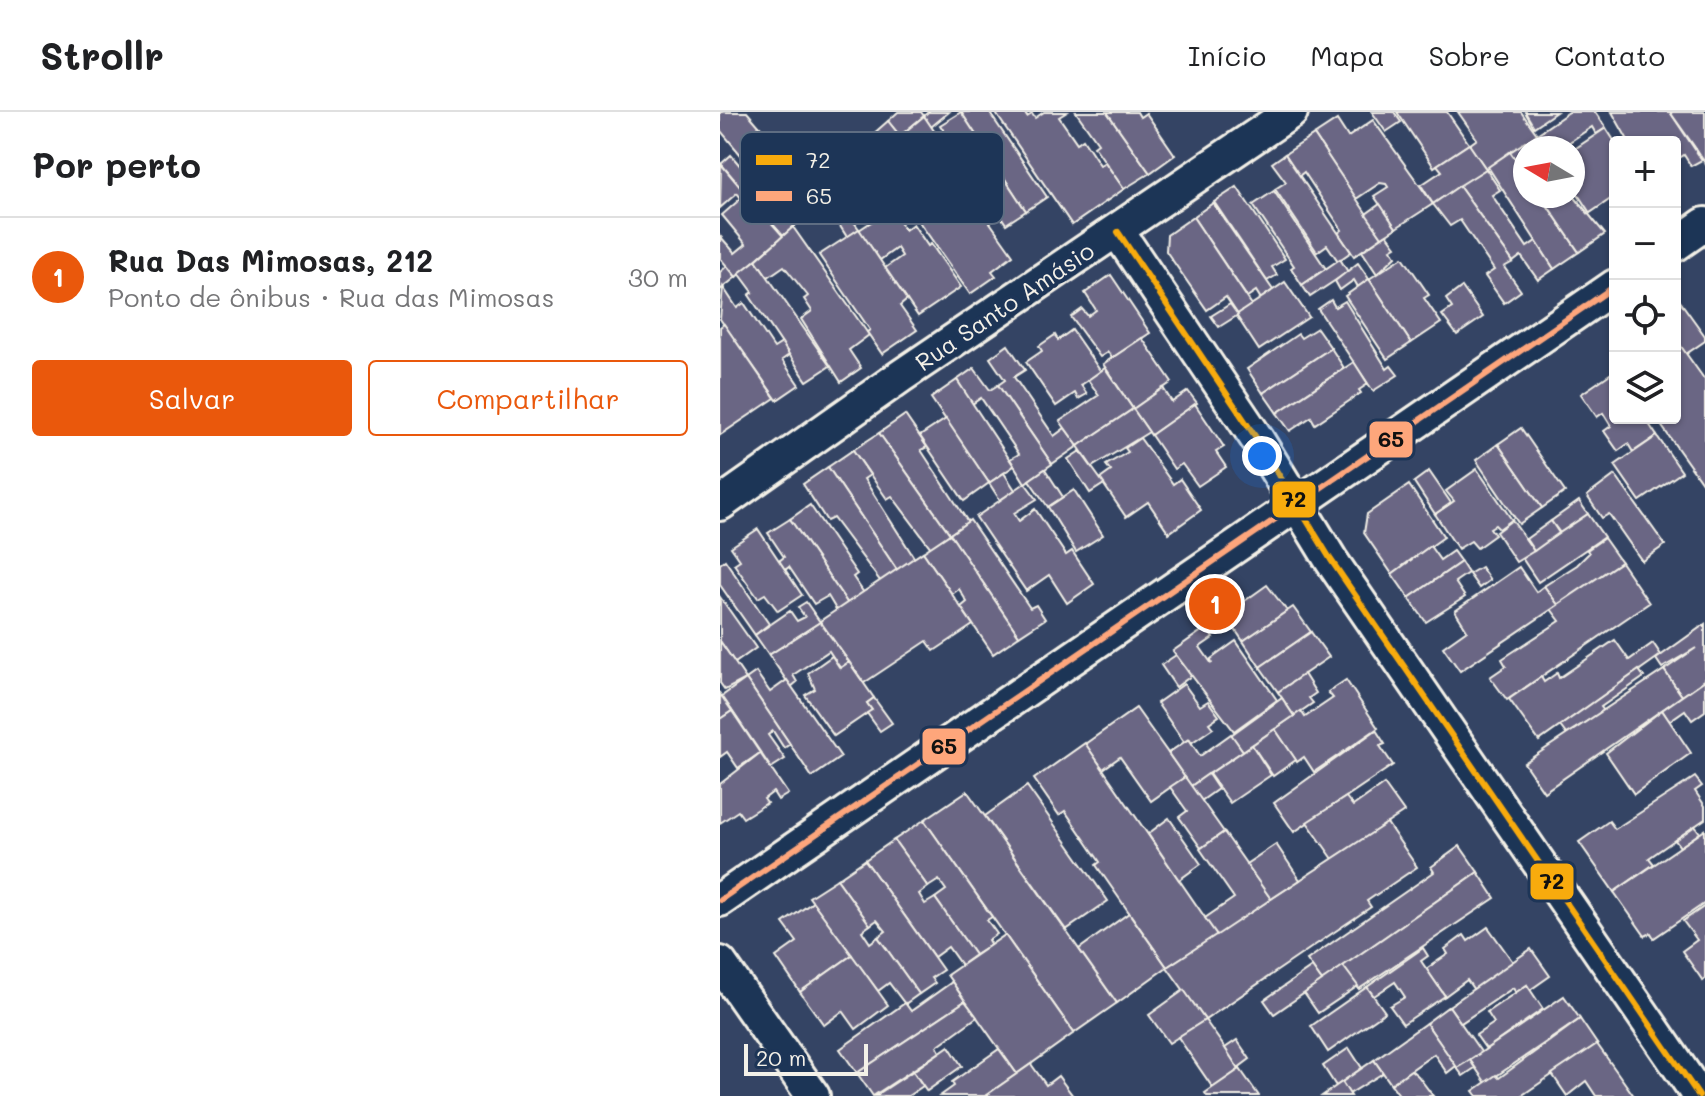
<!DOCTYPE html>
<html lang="pt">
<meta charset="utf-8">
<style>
body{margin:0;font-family:Mali,sans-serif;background:#f6f6f6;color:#202124}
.controls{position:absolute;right:24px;top:24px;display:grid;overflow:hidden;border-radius:8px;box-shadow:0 2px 6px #0004}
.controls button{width:72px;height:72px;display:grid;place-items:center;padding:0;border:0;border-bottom:2px solid #e0e0e0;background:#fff;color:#202124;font:40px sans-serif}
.compass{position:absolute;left:793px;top:24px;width:72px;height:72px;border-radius:50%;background:#fff;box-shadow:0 2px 6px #0004;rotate:280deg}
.scale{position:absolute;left:24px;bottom:20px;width:124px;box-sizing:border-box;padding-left:8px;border:4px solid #f4f1e8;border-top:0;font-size:22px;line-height:28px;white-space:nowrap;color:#f4f1e8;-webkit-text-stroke:6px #1d3557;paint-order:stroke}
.you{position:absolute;left:542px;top:344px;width:28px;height:28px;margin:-20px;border:6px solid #fff;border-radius:50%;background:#1a73e8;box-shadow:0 0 0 12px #1a73e833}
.badge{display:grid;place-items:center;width:52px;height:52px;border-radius:50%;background:#ea580c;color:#fff;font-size:26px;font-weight:700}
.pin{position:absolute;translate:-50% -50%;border:4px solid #fff;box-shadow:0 2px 8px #0006}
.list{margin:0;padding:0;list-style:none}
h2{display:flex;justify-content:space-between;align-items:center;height:104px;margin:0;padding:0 32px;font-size:34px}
h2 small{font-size:26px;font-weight:400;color:#757577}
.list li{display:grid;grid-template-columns:52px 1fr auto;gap:24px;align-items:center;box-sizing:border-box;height:120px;padding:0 32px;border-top:2px solid #e0e0e0}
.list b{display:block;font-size:30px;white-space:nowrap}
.list p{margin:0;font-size:26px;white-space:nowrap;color:#757577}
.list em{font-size:26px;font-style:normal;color:#757577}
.actions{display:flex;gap:16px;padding:24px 32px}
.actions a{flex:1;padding:18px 0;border:2px solid #ea580c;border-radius:8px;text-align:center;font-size:28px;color:#ea580c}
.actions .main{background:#ea580c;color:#fff}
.icon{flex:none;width:44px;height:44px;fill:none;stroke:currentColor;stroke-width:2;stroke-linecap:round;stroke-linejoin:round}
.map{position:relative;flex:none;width:985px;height:984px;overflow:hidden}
header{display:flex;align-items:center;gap:48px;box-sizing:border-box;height:112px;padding:0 40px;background:#fff;border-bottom:2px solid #e0e0e0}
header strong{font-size:38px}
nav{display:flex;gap:44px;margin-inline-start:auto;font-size:28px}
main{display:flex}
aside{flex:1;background:#fff}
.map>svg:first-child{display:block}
.building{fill:#6a6684;stroke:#f4f1e8;stroke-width:2}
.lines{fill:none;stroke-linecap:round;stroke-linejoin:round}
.street-casing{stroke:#f4f1e8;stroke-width:38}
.street{stroke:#1d3557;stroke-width:32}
.bus-1-casing{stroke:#1d3557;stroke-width:12}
.bus-2-casing{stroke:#1d3557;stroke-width:12}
.bus-1{stroke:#f8ab0d;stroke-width:6}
.bus-2{stroke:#fea67b;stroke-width:6}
.labels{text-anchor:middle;stroke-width:8;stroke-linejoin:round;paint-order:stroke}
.street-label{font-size:24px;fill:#f4f1e8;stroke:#1d3557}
.key{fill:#1d3557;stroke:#5e6d82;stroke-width:2}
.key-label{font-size:22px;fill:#f4f1e8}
.line-badge{stroke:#1d3557;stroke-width:3}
.pale-badge-label{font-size:22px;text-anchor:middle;font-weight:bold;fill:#111}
</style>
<header>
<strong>Strollr</strong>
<nav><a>Início</a><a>Mapa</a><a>Sobre</a><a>Contato</a></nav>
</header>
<main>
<aside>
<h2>Por perto<small></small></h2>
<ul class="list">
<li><span class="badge">1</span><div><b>Rua Das Mimosas, 212</b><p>Ponto de ônibus · Rua das Mimosas</p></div><em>30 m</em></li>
</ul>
<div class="actions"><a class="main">Salvar</a><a>Compartilhar</a></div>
</aside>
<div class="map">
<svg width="985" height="984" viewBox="0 0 985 984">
<rect width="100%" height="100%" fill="#344464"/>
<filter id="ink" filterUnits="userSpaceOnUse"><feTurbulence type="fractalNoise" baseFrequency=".0125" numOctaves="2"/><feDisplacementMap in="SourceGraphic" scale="16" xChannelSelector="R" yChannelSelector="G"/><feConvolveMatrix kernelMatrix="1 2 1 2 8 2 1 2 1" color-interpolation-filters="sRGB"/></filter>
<g filter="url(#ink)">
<g class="building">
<polygon points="0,0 27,0 71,51 77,46 83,53 76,59 80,63 65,75 56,64 46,73 0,18"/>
<polygon points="178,0 201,0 204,4 180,24 168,9"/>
<polygon points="208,0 229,0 211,15 204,4"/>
<polygon points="241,0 269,0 327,85 306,99"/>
<polygon points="241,0 306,99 286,112 220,13"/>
<polygon points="275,0 304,0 307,5 312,2 315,6 324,0 347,0 339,5 357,31 363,27 380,53 385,50 404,77 352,113"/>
<polygon points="356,0 387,0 430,61 404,77 374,34 378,31"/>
<polygon points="387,0 417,0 420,5 426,1 455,43 430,61"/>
<polygon points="652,0 674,0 681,10 666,20"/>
<polygon points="677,0 727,0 749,32 714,55"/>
<polygon points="738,0 801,0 817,22 766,57 749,33 757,27"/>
<polygon points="805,0 836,0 814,15"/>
<polygon points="849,0 875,0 886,16 876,22 872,15 845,33 847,36 826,36 817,22"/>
<polygon points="892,0 950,0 982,48 971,54 964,43 955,49 955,30 909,30"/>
<polygon points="950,0 985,0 985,51 974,34"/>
<polygon points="204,4 242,60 219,77 181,23"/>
<polygon points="617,8 628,25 653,8 713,92 676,116 654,84 668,75 666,72 660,71 636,87 594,23"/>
<polygon points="168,9 180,24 157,44 144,30"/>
<polygon points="886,16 895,30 895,84 870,101 853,75 853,38"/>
<polygon points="594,23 662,125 634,144 618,121 622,118 584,60 579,64 565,42"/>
<polygon points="813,25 821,36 805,36 805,61 790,40"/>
<polygon points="749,32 766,57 713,92 701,73 722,59 717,53"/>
<polygon points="790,40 805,61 805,84 821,84 859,140 834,157 768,55"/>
<polygon points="565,42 631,140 618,149 607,133 597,140 555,77 566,70 552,51"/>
<polygon points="11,43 34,70 29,73 38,84 33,89 1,52"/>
<polygon points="1,52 26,82 21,86 17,81 0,96"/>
<polygon points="766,57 780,78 772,83 807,135 816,129 834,157 818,168 801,144 793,150 739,74"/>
<polygon points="91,63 109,84 63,124 41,99 51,90 46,84 58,74 65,82"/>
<polygon points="242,71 293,143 272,159 276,164 250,182 195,104"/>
<polygon points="739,74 793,150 784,155 801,179 784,191 765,164 774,158 740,108 730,114 713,92"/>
<polygon points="517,75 565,147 552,155 557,163 547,169 494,90"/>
<polygon points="554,79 606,157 582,173 571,156 574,154 533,93"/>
<polygon points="113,81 139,117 127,125 104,89"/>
<polygon points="26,82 63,124 16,165 0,146 0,124 15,141 26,132 2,103"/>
<polygon points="853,83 885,122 859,140 821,84"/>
<polygon points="493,91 553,178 541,187 536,179 527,185 473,105"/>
<polygon points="660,92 676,116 662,125 646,102"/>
<polygon points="171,97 185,118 193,112 208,134 211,132 241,175 198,204 165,156 182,144 177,136 160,148 139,118"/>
<polygon points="473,105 532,193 518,203 506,185 487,198 446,139 447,123"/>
<polygon points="73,115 149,223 129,238 141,256 121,270 81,207 92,199 84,187 88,184 64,154 48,165 36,148"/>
<polygon points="139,117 187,188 180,194 197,218 162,242 147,220 150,218 99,143"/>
<polygon points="667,122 676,134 671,137 676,144 657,162 642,139"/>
<polygon points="683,145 709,183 704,186 721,211 691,231 649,167"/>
<polygon points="620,147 628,160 590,185 582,173"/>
<polygon points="36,148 110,254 87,269 29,183 33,180 19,161"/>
<polygon points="638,151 649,167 638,175 634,168 620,178 615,169"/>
<polygon points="7,154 16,165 0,178 0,160"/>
<polygon points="391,163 430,221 392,246 388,240 380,245 351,205 362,197 368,204 376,198 365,181"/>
<polygon points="649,167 691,231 667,247 625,184"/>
<polygon points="565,170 589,205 539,238 516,203"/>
<polygon points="3,175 17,196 24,191 54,236 62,231 69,243 62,248 79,273 57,288 0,207"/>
<polygon points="742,175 763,205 737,223 722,203 732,196 726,187"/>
<polygon points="957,185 985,224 985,229 966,242 955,226"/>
<polygon points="611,188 615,195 625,189 667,257 671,254 678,263 653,279 598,197"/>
<polygon points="510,192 518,203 499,215 491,204"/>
<polygon points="4,212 55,286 0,323 0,215"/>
<polygon points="597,216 611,236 543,281 527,257 578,222 581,226"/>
<polygon points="352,218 381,260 361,273 367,282 358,287 355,281 336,294 306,250 322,239 319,234 335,223 338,228"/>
<polygon points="422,226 452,270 413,297 383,252"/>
<polygon points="955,226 985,268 985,375 936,306 955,306"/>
<polygon points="288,233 305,258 294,265 334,324 345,316 358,334 332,352 278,273 285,268 270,246"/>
<polygon points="611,236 624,256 557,301 543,281"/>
<polygon points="634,250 648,272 639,278 641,281 595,312 591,305 570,319 557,301"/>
<polygon points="254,256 270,278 278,273 332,352 305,371 290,347 299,342 261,286 252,292 237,268"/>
<polygon points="385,256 413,297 358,334 340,309 379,283 368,268"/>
<polygon points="893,260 895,306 925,306 937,324 913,340 908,332 898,339 884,319 891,314 883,301 877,305 861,282"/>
<polygon points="237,268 294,354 269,371 211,286"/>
<polygon points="443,276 452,290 468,279 477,291 431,323 413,297"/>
<polygon points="475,292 504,335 496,340 506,355 478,374 462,352 454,357 431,323"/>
<polygon points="413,297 429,320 372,355 358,334"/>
<polygon points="185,303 207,335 201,338 248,410 230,422 159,321"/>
<polygon points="226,307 269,371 244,389 200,324"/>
<polygon points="801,316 845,380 822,396 778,332"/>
<polygon points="159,321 230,422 211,436 172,384 167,387 133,338"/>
<polygon points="937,324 962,360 920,389 895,353"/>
<polygon points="420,326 453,372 460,367 481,398 449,421 428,390 406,405 380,367 391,359 386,353 408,340 405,336"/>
<polygon points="778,332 822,396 799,412 756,348"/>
<polygon points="133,338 150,363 144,367 195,447 177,458 108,355"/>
<polygon points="360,339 384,372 370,381 348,347"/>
<polygon points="108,355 177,458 161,470 113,406 107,409 83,372"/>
<polygon points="325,357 343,385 328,395 309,368"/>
<polygon points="757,357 792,408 779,417 775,413 770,416 775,423 757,436 751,429 738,437 715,402 734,389 726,379"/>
<polygon points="709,359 731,391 715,402 694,370"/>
<polygon points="284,361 295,378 280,388 269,371"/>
<polygon points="895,363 945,433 922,449 889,402 882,406 867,384"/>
<polygon points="305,371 317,387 294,401 299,409 315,397 346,443 352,439 374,472 347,491 329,463 306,479 256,405"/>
<polygon points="689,373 724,425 672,462 644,421 647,402"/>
<polygon points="354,378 383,423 356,440 328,395"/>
<polygon points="859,389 868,402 840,421 831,409"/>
<polygon points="90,393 137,462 133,465 144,481 128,492 70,407"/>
<polygon points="868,402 884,425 818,470 802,446"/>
<polygon points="70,407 128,492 117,499 108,484 94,492 69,455 65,458 59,449 64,445 48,421"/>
<polygon points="250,408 310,496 316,493 325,507 299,524 230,422"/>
<polygon points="792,408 814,439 796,450 776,420"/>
<polygon points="831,409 839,421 814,439 806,427"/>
<polygon points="38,417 82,483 58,499 45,482 38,486 14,452 20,448 11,435"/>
<polygon points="230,422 299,524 273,542 241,495 247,490 239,477 232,482 203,440"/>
<polygon points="884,426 901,450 838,493 824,474 857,453 869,441 867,438"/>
<polygon points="710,434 720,448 733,439 741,450 689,486 672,462"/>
<polygon points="203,440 253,513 214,539 207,529 144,571 100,509"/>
<polygon points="5,448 49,512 35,523 0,473 0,452"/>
<polygon points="741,450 748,461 735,470 745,485 706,510 689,486"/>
<polygon points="901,450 929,491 787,588 770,565 786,554 782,547 840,509 831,497"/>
<polygon points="761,455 770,468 759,476 749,462"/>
<polygon points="799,455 816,480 824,474 838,493 740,559 723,535 747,518 735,499"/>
<polygon points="547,473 567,499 523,529 505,503"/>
<polygon points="0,485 36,536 15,551 0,529"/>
<polygon points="86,490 100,510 49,543 35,523 70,499 77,509 85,505 78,495"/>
<polygon points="573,495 591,520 540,555 523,529"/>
<polygon points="100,510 129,550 120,556 109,539 73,563 77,570 71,575 49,543"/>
<polygon points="985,512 985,568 962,584 944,558 976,536 942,556 936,547"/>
<polygon points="486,516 493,526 480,535 492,552 491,547 516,529 557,588 514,619 453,539"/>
<polygon points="591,520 609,545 558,580 540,555"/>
<polygon points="895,528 909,548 933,531 941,543 819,629 789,587 821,565 824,570 837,561 839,566"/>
<polygon points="0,529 26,567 5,578 0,571"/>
<polygon points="456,543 471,564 456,575 441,553"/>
<polygon points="112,544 120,556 129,550 154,586 147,591 152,598 114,624 85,583 95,577 88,561"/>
<polygon points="919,558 924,565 881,595 884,599 846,622 840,614"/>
<polygon points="944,558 962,584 824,680 804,651"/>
<polygon points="36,560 50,580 67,568 121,645 92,665 26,567"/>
<polygon points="584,562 596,581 589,586 593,591 574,604 558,580"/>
<polygon points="26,567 70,632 64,636 53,619 48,623 65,647 51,656 2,584"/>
<polygon points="626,568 658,616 594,660 584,645 577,650 555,617 581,599 585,605 613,586 608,580"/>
<polygon points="985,568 985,599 972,608 965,598 949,609 942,598"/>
<polygon points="464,572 480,594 488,589 499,604 489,611 493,616 471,631 469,627 464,630 437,591"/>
<polygon points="0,582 12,599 0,607"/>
<polygon points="154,586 172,611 160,619 147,601 152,598 147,591"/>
<polygon points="562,586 574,604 523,639 511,623"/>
<polygon points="416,596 465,665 431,689 400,645 383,657 365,632"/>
<polygon points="942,598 971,641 914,682 886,641"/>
<polygon points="12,599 40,641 18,656 7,640 0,645 0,607"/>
<polygon points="555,617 576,648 553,664 532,633"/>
<polygon points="656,618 665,632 660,634 673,653 574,720 554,691"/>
<polygon points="511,622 523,639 471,674 448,641 469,627 480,644"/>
<polygon points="365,631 497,823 447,855 376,753 380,750 345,699 339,703 314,667"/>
<polygon points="532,633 551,663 510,691 489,662"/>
<polygon points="40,641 68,682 58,688 53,680 44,687 47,691 23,706 18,699 0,711 0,672"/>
<polygon points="488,662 498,677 481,689 471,674"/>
<polygon points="465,665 504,720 481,736 459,705 467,699 450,675"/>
<polygon points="975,665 982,674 975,679 985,694 985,707 929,746 934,752 894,780 859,730 889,709 895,717"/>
<polygon points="664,672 684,700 613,747 587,710 626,685 633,694"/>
<polygon points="307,674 388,789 346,818 265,704"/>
<polygon points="247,679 397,891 354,921 204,708"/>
<polygon points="449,706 481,752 459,768 428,722"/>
<polygon points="204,708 272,805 267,808 277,822 268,828 271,833 255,843 215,786 226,778 219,768 208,775 174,728"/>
<polygon points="667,711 697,755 647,789 651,795 485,908 447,855"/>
<polygon points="975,714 980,721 960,735 955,728"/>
<polygon points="985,718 985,791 934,826 931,821 925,824 894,780"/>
<polygon points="504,720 551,787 497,823 485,806 514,786 480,737"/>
<polygon points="174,728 208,775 199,782 205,792 215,786 255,843 241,853 228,835 214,845 145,748"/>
<polygon points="556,732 580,768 551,787 526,752"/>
<polygon points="740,734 758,760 602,869 587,848 714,760 711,755"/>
<polygon points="145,748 223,858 211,866 215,871 199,882 158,825 166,819 157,808 150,813 117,767"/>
<polygon points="758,760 775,786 639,877 623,854"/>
<polygon points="117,767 150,813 142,819 150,831 158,825 199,882 185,892 169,871 158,879 89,785"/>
<polygon points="93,790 132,843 80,880 56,845 77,830 63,811"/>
<polygon points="985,794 985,867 983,869 962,839 977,828 963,809"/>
<polygon points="409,801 447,855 397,891 359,837"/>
<polygon points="768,815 793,850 754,878 747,868 725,884 706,857 728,842 725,837 744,823 748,829"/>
<polygon points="285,823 354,921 297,962 227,863"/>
<polygon points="703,836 708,844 701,849 725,884 683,912 670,894 685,885 675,870 654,884 647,875"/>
<polygon points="811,837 830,864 810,878 807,873 796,881 793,876 741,911 729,894"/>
<polygon points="132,843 168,893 136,917 123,899 104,913 80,880"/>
<polygon points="623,854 638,874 598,901 584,881"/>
<polygon points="592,855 602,869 554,902 544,888"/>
<polygon points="232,870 245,889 137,961 120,937 185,891 191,899"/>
<polygon points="807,873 823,897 766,937 756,923 774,911 767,900"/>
<polygon points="647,875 665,900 608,940 591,914"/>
<polygon points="464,878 485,908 449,931 429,903"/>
<polygon points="844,884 860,907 766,971 750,948"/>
<polygon points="245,889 257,905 217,934 220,940 153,984 137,961"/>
<polygon points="729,894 761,940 737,956 706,911"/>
<polygon points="860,907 877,932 801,984 757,984 753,979 776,963 779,966"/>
<polygon points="485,908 520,957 493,976 458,925"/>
<polygon points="706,911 736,954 727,961 714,942 671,972 654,948"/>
<polygon points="517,928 530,947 518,956 505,936"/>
<polygon points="877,932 914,984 876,984 866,969 847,984 832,962"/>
<polygon points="229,934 242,954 207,979 193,959"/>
<polygon points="629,936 642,956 616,974 603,954"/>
<polygon points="279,937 297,962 265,984 220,984 234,974 232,970"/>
<polygon points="654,948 663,961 629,982 622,970"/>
<polygon points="750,948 755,956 743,964 737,956"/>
<polygon points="311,952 326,973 338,964 353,984 265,984"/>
<polygon points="520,957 539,984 487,984 485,981"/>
<polygon points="691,958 698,964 713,984 680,984 671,972"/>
<polygon points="193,959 203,974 188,984 155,984"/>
<polygon points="622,970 631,984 602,984 616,974"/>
</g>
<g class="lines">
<g class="street-casing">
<g id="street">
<polyline points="398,120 537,327 611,448 979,984"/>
<polyline points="955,133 985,112"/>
<polyline points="0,392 181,264 571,0"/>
<polyline points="0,788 895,174"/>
<polyline points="0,851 93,984"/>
</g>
</g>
<use href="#street" class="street"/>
<g class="bus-1-casing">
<polyline id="bus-1" points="398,120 537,327 611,448 979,984"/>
</g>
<g class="bus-2-casing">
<polyline id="bus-2" points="0,788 895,174"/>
</g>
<use href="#bus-1" class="bus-1"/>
<use href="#bus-2" class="bus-2"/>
</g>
</g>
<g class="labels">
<g class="street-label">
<text transform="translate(285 195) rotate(-34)" y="8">Rua Santo Amásio</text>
</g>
</g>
<rect x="20" y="20" width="264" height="92" rx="12" class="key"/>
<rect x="36" y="43" width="36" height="10" fill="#f8ab0d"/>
<rect x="36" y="79" width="36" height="10" fill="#fea67b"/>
<g class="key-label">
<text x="86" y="56">72</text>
<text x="86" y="92">65</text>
</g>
<g class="line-badge">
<rect x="648" y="308" width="46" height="39" rx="8" fill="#fea67b"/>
<rect x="551" y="368" width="46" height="39" rx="8" fill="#f8ab0d"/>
<rect x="201" y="615" width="46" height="39" rx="8" fill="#fea67b"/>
<rect x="809" y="750" width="46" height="39" rx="8" fill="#f8ab0d"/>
</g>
<g class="pale-badge-label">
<text x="671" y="335">65</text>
<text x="574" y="395">72</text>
<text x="224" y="642">65</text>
<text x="832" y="777">72</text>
</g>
</svg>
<div class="controls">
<button>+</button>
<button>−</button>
<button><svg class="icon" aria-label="locate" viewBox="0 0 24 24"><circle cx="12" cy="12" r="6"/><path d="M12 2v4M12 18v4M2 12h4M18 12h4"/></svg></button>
<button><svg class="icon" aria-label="layers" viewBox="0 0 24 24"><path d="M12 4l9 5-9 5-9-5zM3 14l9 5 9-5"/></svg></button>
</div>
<svg class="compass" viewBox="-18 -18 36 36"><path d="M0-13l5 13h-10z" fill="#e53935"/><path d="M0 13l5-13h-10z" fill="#757577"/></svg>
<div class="scale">20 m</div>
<div class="you"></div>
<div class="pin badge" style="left:495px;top:492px">1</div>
</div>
</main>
